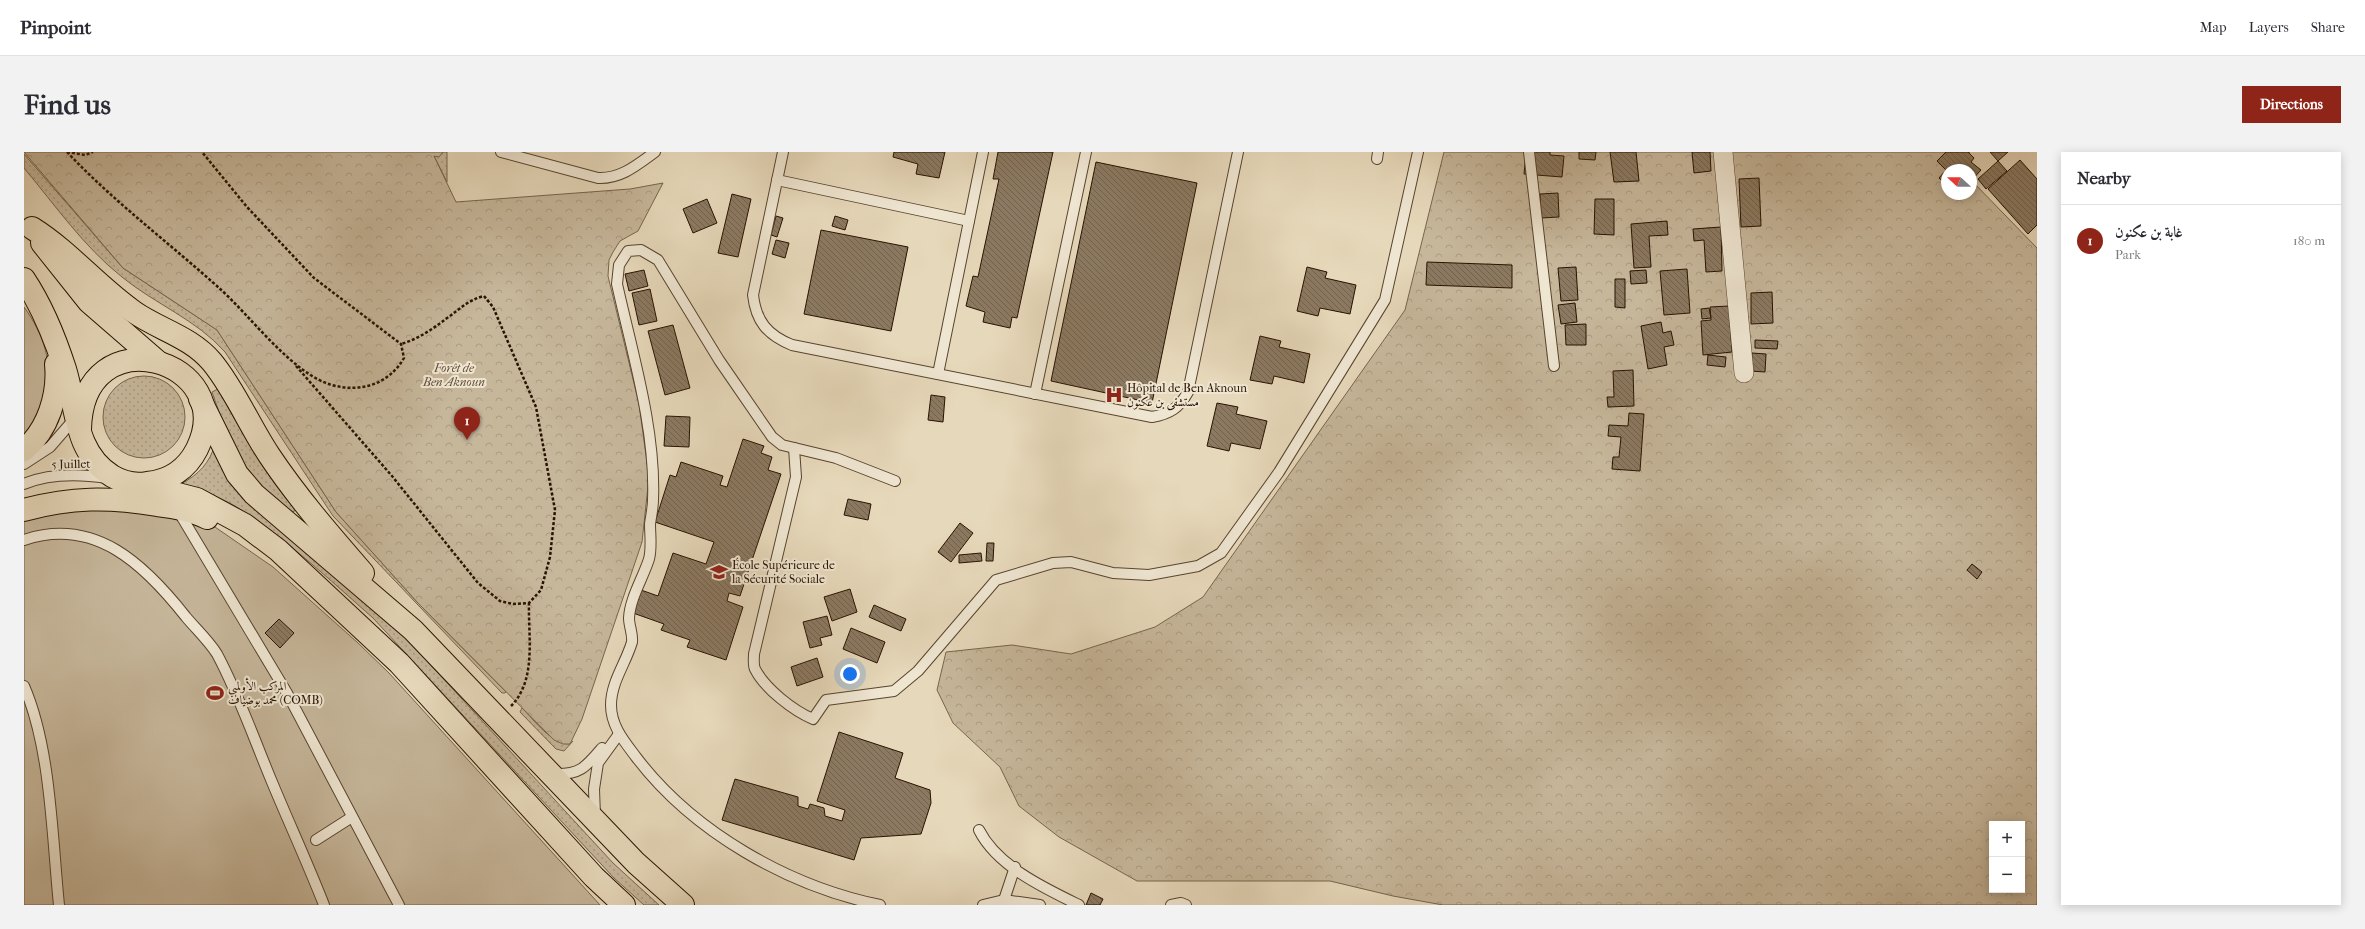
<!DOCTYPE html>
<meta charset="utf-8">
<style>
body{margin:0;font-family:"IM FELL French Canon",Amiri,serif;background:#f2f2f3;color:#2b2b33}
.controls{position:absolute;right:12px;bottom:12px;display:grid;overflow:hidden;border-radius:0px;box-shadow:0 2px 10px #0003}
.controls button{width:36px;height:36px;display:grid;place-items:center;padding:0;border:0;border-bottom:1px solid #e1e1e2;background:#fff;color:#2b2b33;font:20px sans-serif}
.compass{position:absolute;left:1917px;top:12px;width:36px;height:36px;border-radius:50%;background:#fff;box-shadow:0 2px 10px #0003;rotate:291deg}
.you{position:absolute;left:826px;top:522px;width:14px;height:14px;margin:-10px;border:3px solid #fff;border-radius:50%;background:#1a73e8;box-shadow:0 0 0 6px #1a73e833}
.badge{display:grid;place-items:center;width:26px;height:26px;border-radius:50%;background:#8f2418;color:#fff;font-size:13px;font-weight:700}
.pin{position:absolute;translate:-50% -33px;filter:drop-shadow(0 1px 2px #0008)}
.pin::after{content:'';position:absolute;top:21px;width:14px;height:12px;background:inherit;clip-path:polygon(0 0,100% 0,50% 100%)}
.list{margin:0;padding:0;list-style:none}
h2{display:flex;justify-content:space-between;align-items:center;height:52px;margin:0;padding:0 16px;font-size:17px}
h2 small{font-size:13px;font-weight:400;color:#7c7c81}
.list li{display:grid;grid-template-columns:26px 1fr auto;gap:12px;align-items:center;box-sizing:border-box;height:72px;padding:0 16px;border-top:1px solid #e1e1e2}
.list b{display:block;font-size:15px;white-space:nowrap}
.list p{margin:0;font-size:13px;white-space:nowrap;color:#7c7c81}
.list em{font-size:13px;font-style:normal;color:#7c7c81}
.map{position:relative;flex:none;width:2013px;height:753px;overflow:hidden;border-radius:0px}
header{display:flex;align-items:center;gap:24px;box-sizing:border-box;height:56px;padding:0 20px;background:#fff;border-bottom:1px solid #e1e1e2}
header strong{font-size:19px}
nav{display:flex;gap:22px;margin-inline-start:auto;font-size:14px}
.intro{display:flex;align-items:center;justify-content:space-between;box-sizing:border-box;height:96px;padding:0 24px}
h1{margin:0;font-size:28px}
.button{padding:10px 18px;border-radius:0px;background:#8f2418;color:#fff;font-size:14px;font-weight:700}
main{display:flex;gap:24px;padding:0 24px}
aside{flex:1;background:#fff;border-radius:0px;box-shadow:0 2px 10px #0003}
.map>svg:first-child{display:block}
.grass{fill:url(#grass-dots);stroke:#78644d}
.forest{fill:url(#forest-crowns);stroke:#78644d;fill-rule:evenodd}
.garden{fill:#c6b69a;stroke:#78644d}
.building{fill:url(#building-back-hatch);stroke:#291200}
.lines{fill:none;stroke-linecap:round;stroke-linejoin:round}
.service-casing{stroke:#58442e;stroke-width:12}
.minor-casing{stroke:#58442e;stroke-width:20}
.trunk-casing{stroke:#291200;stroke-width:24}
.path{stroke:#291200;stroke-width:2.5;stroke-dasharray:3 2;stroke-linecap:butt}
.service{stroke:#efe6d2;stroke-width:10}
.minor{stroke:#efe6d2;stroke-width:19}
.trunk{stroke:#e6d8ba;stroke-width:22}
.labels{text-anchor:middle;stroke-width:4;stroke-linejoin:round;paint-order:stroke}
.park-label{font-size:12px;font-style:italic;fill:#604b36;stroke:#efe6d2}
.poi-label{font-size:12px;fill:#291200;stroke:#efe6d2;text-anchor:start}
.street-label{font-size:12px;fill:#291200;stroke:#efe6d2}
</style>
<header>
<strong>Pinpoint</strong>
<nav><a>Map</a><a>Layers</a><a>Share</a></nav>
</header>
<div class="intro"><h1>Find us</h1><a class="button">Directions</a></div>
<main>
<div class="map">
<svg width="2013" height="753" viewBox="0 0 2013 753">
<defs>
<pattern id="grass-dots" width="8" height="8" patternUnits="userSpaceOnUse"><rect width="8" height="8" fill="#c6b69a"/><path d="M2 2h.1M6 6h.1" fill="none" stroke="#aa9b83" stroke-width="1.8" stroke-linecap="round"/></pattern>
<pattern id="forest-crowns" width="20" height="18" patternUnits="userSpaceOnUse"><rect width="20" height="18" fill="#c6b69a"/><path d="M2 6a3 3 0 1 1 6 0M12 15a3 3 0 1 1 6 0" fill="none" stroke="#aa9b83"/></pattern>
<pattern id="building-back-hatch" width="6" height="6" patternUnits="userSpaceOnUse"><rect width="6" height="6" fill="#8b7961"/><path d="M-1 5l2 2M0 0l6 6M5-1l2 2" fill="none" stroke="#72624e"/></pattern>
</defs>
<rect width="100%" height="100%" fill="#e6d8ba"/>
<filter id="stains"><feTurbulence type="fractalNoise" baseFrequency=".005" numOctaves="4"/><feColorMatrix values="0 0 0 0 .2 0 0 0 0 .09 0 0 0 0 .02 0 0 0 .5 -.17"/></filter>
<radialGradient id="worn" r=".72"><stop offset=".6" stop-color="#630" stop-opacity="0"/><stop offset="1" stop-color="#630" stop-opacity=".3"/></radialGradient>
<g class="grass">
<polygon points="408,0 423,0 423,30"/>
<path d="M0 2 99 116 193 178 312 360 394 451 482 540 481 541H478L309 364 201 200C173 168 131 152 98 125 60 95 31 53 0 16Z"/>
<circle cx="120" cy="265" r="41"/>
<path d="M194 237C217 279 240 322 272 358L264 363 230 332 201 277 188 240Z"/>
<path d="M191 292 355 457 589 711 635 753H620L590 726 349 466C307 429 258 383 211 354 194 344 175 338 157 332 174 323 186 311 191 292Z"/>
<path d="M498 556C511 569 527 592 546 592L549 589 540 599 532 597 496 560Z"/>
</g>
<g class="forest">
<polygon points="0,0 419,0 415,5 410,4 432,50 606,37 639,31 614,79 596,89 589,100 585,108 584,124 615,252 625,325 618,390 558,567 546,592 539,592 530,588 394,451 312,360 193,178 99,116"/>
<path d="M1420 0H1946L1933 13 1923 18V42H1947V28L2013 96V753H1419L1369 744 1306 729H1113L1035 685 995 654 976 615 929 571 913 538 922 500 988 493 1047 502 1131 475 1179 445 1381 158ZM1968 672H1998V738H1968Z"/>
</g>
<g class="garden">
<path d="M0 155C19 181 30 213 23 245 19 260 7 277 0 290Z"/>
<polygon points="50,353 174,367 191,375 249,415 334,491 365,521 576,753 0,753 0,364"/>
</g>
<g class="building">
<polygon points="870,0 921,0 915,26 892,22 894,12 869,5"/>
<polygon points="974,0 1029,0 993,166 988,165 986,176 959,170 961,160 942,154 949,124 954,125 975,27 969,27"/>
<polygon points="1502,0 1526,0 1526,3 1540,4 1538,25 1500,22"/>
<polygon points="1555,0 1572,0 1571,8 1555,7"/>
<polygon points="1586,0 1612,0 1615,29 1590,30"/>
<polygon points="1668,0 1686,0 1687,19 1670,21"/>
<polygon points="1922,0 1944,0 1950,6 1947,10 1957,18 1947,29 1947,18 1923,18 1923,33 1915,26 1922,18 1913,9"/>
<polygon points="1966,0 1984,0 1974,9"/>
<polygon points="1996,8 2013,27 2013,73 2004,82 1964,37"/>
<polygon points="1974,9 1983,19 1962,37 1954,27"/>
<polygon points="1072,10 1173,31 1128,251 1027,229"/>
<polygon points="1735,26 1737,74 1717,75 1715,27"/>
<polygon points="1534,41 1535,65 1517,66 1516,42"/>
<polygon points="708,42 727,47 714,105 694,101"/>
<polygon points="683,47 693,71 669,81 659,57"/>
<polygon points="1571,47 1590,47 1590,83 1570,82"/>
<polygon points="752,64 759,66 753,85 747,83"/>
<polygon points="811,64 824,68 821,78 808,74"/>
<polygon points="1643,69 1644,83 1625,84 1627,115 1610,116 1607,72"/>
<polygon points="1697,75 1698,119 1682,120 1680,88 1670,89 1669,77"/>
<polygon points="797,78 884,95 867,179 780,162"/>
<polygon points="752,88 765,91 761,106 748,102"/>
<polygon points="1403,110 1488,113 1488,136 1402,133"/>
<polygon points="1283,115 1303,120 1301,126 1332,133 1326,162 1296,156 1294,164 1273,159"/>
<polygon points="1552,115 1554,148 1537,149 1534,116"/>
<polygon points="1663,117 1666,161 1640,163 1636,119"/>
<polygon points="620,118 624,134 605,139 601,122"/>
<polygon points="1622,118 1623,131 1607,132 1606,119"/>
<polygon points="1591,127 1601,127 1601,156 1591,155"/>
<polygon points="626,137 633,169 615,173 608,141"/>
<polygon points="1748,140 1749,171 1727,172 1727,141"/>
<polygon points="1551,151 1553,170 1537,172 1534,153"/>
<polygon points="1705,154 1708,200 1679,203 1677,169 1687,168 1686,155"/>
<polygon points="1685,156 1687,166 1678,167 1677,157"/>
<polygon points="1637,170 1639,181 1647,179 1650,193 1640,195 1643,213 1624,217 1617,174"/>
<polygon points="1562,172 1562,193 1542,193 1541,173"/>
<polygon points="649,173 666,236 641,243 624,179"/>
<polygon points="1236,184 1257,189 1255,195 1286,202 1280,231 1250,224 1248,232 1226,228"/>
<polygon points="1731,188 1754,189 1753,197 1731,196"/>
<polygon points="1728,201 1742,202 1741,220 1726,219"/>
<polygon points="1684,203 1702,205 1701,215 1683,213"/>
<polygon points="1609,218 1610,254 1584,255 1583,245 1590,245 1589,219"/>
<polygon points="907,243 921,245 919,270 904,268"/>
<polygon points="1193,251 1214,255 1212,262 1243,269 1236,297 1207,291 1205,299 1183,294"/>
<polygon points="1605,261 1620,262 1616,319 1588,317 1589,305 1595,305 1597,285 1584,284 1585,273 1604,274"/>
<polygon points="642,264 666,265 665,295 640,294"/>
<polygon points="719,287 740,294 737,301 748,305 744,318 757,322 716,444 705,441 703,449 719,455 702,508 663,495 666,488 637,478 640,472 609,461 617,438 634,444 649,401 682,412 690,390 631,370 646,323 652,325 657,310 699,324 696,333 703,335"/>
<polygon points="824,347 847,352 844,368 820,363"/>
<polygon points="936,371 949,381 927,410 914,400"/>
<polygon points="963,391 970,391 969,409 962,409"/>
<polygon points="957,401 958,409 935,411 935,403"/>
<polygon points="1948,412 1958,420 1953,427 1943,418"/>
<polygon points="826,437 833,460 808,469 800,445"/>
<polygon points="850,453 882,467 877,479 845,465"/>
<polygon points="803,464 808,483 796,486 798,493 786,496 779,470"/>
<polygon points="255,467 270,481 256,496 241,481"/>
<polygon points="827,476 861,490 853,511 819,497"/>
<polygon points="793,506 799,525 773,534 767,515"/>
<polygon points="815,580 879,601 871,626 906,638 907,651 897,682 837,686 830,708 698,668 711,627 774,645 774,654 784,657 786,652 800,656 801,664 818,669 821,658 793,649"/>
<polygon points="1067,741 1079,747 1076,753 1062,753"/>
</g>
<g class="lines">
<g class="service-casing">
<g id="service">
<path d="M477 0 574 26C597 27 613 13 631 0"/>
<path d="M759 0 729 143C732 169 743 183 768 193L1128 265C1146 262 1155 256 1164 240L1214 0"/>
<polyline points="1505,0 1530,214"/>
<polyline points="1353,7 1354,0"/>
<polyline points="753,28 945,69"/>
<polyline points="914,222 959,0"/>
<polyline points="1011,242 1062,0"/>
<path d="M770 296 772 325 730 502C730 506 729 513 731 517 741 537 770 559 789 567L802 548 870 539 894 519 972 428 1029 411 1047 410 1089 421 1125 423 1174 414 1197 401 1255 320 1361 148 1394 0"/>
<polyline points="0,312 26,295 52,265"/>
<path d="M0 332C26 321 56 322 83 326"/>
<polyline points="153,357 263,541 375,753"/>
<path d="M0 388C71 364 121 413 162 465 172 477 185 489 193 502 215 543 230 587 248 630 265 671 284 712 300 753"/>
<path d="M0 534C27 596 28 685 35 753"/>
<path d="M530 622C556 623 562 615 578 596"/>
<polyline points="571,664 570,637 574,611 595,582"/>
<path d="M955 678C973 714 1020 736 1055 753"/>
<polyline points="292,688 328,665"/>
<polyline points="980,748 991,715"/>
<path d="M856 753C764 734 669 680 612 605 600 589 587 574 587 553 587 530 602 511 608 490 609 482 605 474 605 466 606 446 619 426 625 407 628 396 626 383 626 372 627 364 629 356 629 348 632 278 608 200 593 132L595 113 604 99 617 98 634 108 695 208 748 285 758 293 812 306 871 329"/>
<polyline points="959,753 980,748 1016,753"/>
<polyline points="1147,753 1157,751 1162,753"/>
</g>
</g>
<g class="minor-casing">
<polyline id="minor" points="1699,0 1720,221"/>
</g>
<g class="trunk-casing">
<g id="trunk">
<path d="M8 76C46 100 73 134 110 160 136 178 167 185 188 210 211 238 225 273 245 303 273 345 306 383 339 421"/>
<polyline points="18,91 65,150 133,209"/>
<path d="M0 127C18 154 31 186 41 217 53 256 50 300 88 324 98 330 111 333 123 331 145 329 163 317 173 297 217 208 58 160 56 278"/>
<polyline points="176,247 213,322 230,342 389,478 612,711 659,753"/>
<path d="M0 298C24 278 35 243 32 212"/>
<polyline points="115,332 173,347 221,373 254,398 375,511 570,725 600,753"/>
<path d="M0 358C47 345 85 345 133 353 150 355 168 358 183 366"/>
</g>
</g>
<g class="path">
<path d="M43 0C89 49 144 90 194 135 226 163 268 222 308 233 337 241 365 232 380 206L377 192 290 126 223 55 178 0"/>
<polyline points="43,0 61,3 69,0"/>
<path d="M272 214 368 324 454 431 476 449 489 452 505 451 517 438 526 405 531 358 512 255 469 155 460 144C444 148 436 157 423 166 409 177 394 187 377 192"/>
<path d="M487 554C513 528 504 484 505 451"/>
</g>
<use href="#service" class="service"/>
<use href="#minor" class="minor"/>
<use href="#trunk" class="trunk"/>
</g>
<defs>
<g id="hospital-bare" transform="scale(1.38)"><path d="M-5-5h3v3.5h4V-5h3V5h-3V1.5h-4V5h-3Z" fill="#8f2418" stroke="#efe6d2" stroke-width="2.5" paint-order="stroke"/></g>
<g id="university-bare" transform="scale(1.38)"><path d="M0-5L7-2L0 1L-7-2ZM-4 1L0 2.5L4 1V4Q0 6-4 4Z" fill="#8f2418" stroke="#efe6d2" stroke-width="2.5" paint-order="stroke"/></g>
<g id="stadium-bare" transform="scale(1.38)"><path d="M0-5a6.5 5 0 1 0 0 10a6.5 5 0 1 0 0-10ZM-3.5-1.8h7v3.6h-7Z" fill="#8f2418" stroke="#efe6d2" stroke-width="2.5" paint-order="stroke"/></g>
</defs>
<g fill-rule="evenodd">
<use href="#hospital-bare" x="1090" y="243"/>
<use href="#university-bare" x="695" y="420"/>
<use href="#stadium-bare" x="191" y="541"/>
</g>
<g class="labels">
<g class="park-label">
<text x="430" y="220">Forêt de<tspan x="430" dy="14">Ben Aknoun</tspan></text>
</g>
<g class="poi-label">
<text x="1103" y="240">Hôpital de Ben Aknoun<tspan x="1103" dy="14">مستشفى بن عكنون</tspan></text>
<text x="708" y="417">École Supérieure de<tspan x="708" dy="14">la Sécurité Sociale</tspan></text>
<text x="204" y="538">المركب الأولمبي<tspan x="204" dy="14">محمد بوضياف (COMB)</tspan></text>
</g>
<g class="street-label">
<text transform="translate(47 312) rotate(-1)" y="4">5 Juillet</text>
</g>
</g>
<rect width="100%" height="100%" filter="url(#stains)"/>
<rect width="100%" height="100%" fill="url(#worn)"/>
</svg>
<div class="controls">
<button>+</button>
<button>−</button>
</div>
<svg class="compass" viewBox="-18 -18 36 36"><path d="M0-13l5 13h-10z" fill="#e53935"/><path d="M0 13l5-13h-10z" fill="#7c7c81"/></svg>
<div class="you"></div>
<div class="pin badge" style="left:443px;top:288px">1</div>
</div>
<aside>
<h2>Nearby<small></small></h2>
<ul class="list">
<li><span class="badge">1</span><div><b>غابة بن عكنون</b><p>Park</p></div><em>180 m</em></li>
</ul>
</aside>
</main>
